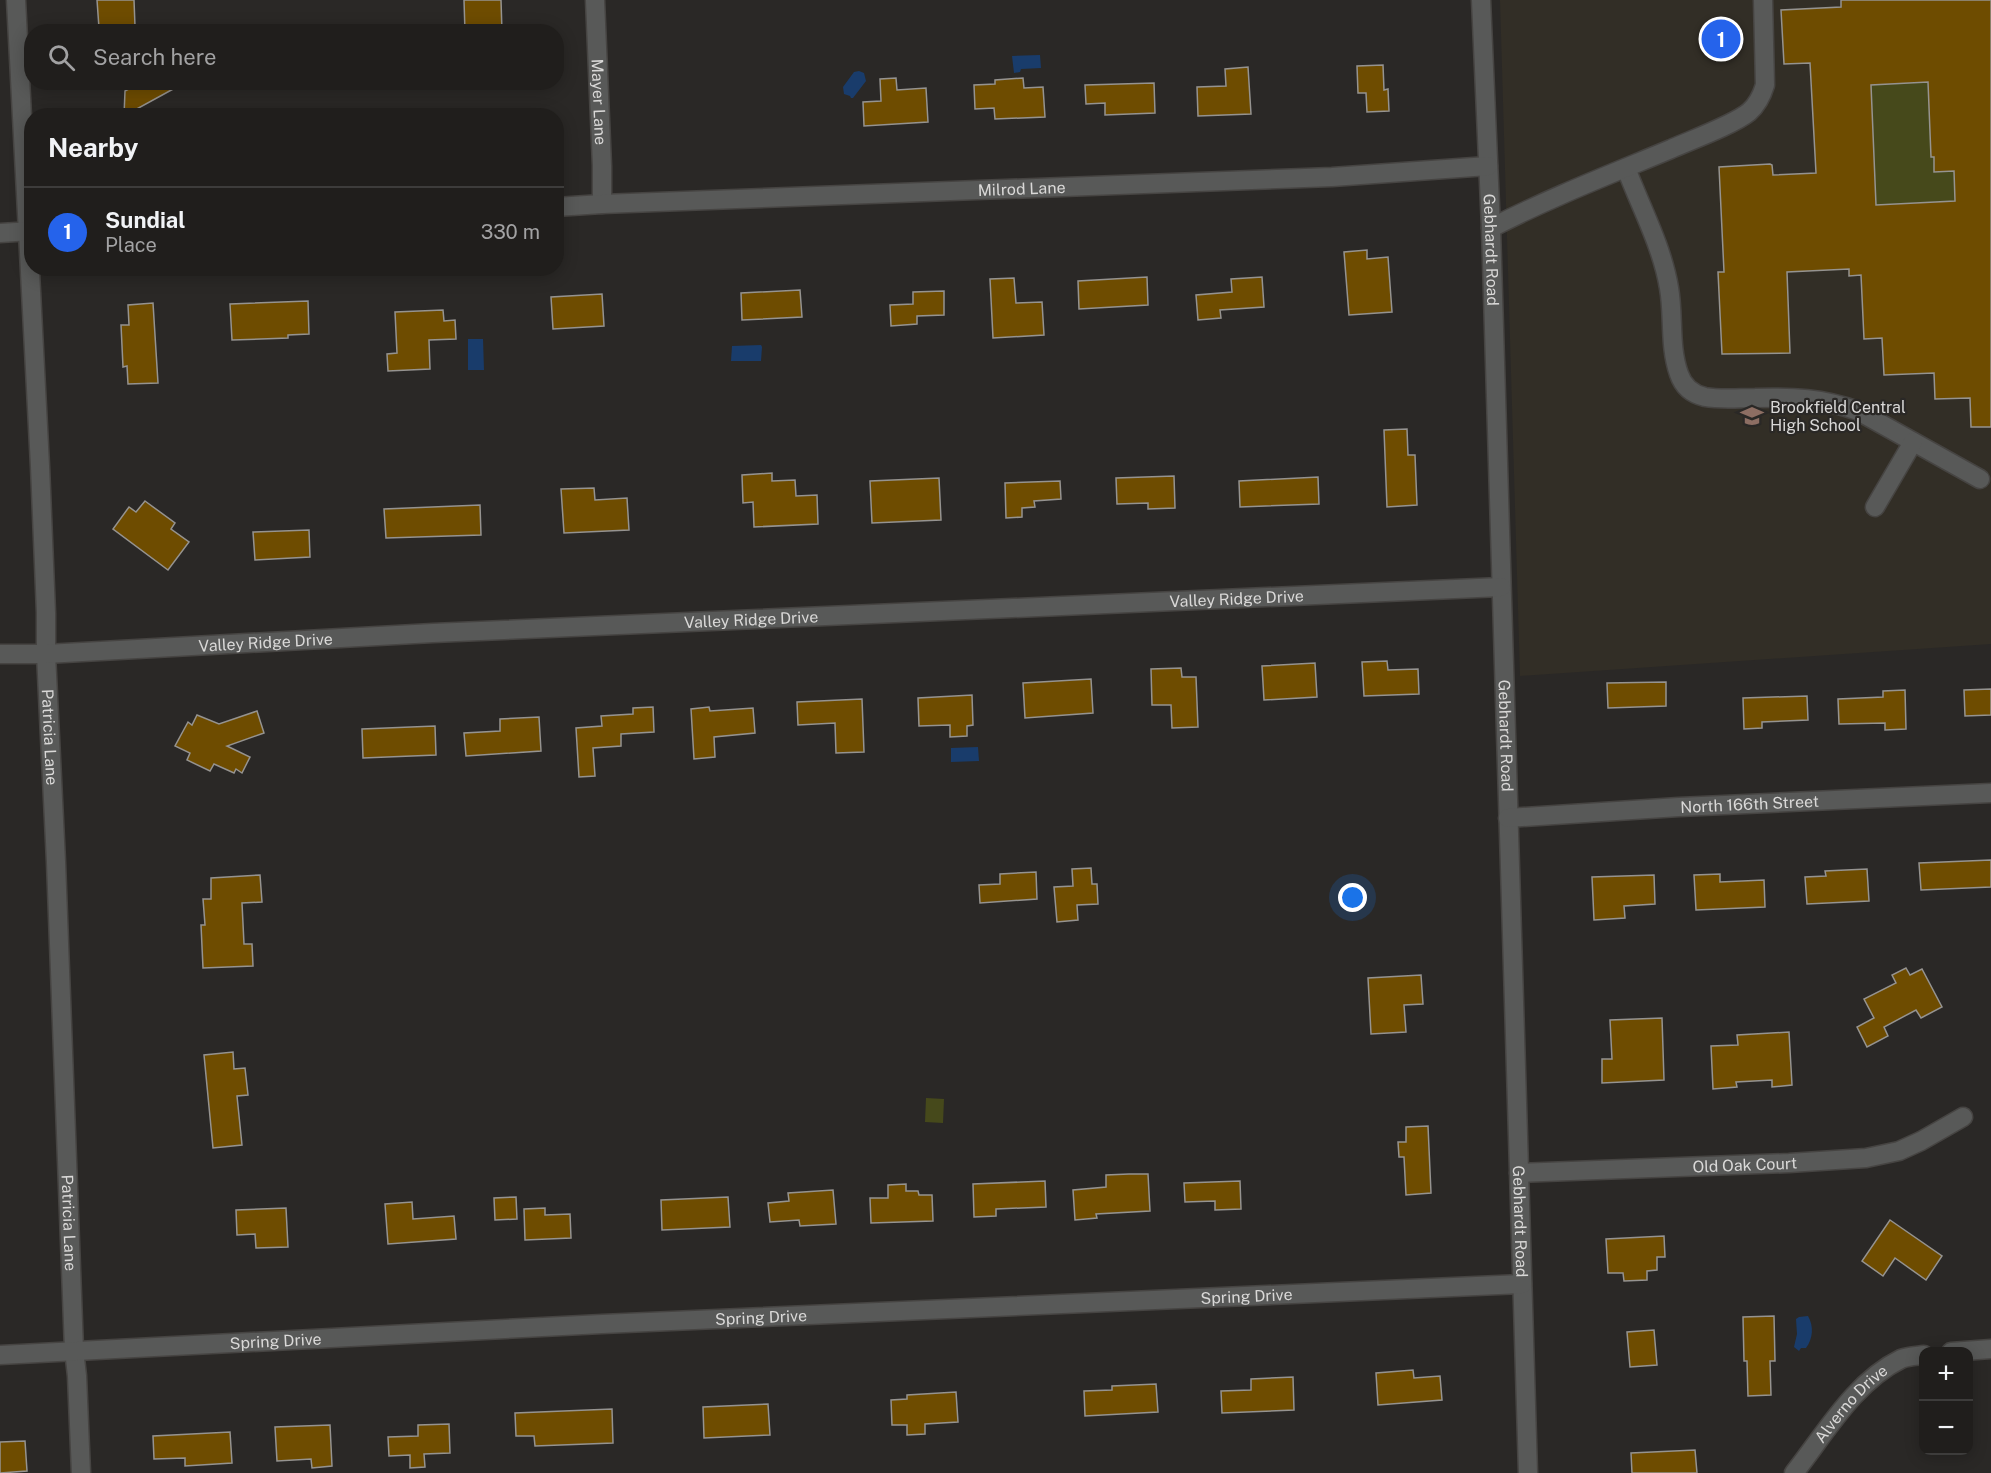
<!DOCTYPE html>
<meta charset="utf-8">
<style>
body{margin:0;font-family:"Public Sans",sans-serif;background:#282725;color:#f1f3f6}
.controls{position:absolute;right:18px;bottom:18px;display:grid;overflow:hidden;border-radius:12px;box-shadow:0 3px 15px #0003}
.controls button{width:54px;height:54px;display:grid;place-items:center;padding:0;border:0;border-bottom:2px solid #3d3c3b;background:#201e1c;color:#f1f3f6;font:30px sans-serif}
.you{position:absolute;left:1353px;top:898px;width:21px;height:21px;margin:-15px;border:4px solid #fff;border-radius:50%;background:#1a73e8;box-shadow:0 0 0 9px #1a73e833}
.badge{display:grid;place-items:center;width:39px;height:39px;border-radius:50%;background:#2563eb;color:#fff;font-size:20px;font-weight:700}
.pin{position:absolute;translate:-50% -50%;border:3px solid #fff;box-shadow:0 2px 6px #0006}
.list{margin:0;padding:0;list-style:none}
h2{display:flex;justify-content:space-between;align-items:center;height:78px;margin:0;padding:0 24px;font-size:26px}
h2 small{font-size:20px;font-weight:400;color:#a2a2a3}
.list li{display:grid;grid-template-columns:39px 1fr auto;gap:18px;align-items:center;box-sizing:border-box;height:90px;padding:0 24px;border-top:2px solid #3d3c3b}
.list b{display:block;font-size:22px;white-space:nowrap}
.list p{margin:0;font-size:20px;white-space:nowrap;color:#a2a2a3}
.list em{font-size:20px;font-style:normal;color:#a2a2a3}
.icon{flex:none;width:33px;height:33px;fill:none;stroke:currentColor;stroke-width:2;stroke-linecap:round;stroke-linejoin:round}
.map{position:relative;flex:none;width:1991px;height:1473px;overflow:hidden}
.search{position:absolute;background:#201e1c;box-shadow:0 3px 15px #0003;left:24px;top:24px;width:540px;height:66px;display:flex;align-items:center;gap:15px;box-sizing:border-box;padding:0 21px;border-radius:24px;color:#a2a2a3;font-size:22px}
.panel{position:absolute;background:#201e1c;box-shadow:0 3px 15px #0003;left:24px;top:108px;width:540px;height:168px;border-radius:24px}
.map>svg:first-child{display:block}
.built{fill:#322e26}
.green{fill:#46491b}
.water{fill:#193c6b}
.building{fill:#6e4c00;stroke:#959390;stroke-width:1.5;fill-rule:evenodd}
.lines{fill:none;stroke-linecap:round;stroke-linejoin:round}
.minor-casing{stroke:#464442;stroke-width:21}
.minor{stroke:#585958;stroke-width:18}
.labels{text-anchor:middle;stroke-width:4.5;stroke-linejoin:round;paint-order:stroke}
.street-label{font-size:16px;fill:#d9d8d7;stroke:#2a2826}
.poi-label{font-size:16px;fill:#d9d8d7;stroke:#2a2826;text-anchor:start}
</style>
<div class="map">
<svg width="1991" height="1473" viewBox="0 0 1991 1473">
<rect width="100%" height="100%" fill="#2a2826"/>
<polygon class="built" points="1500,0 1991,0 1991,644 1520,676"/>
<g class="green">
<polygon points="1928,82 1931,157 1934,157 1935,171 1954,171 1955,201 1876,205 1871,85"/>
<polygon points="926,1098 944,1099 943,1123 925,1122"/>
</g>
<g class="water">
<polygon points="1040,55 1041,68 1021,69 1020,72 1014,73 1012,56"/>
<polygon points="859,71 864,73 866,81 853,98 851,98 850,96 844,94 843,87 854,72"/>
<polygon points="468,339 483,339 484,370 468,370"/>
<polygon points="761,345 762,347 761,361 731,361 732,346"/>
<polygon points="978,747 979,761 951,762 951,748"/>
<path d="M1808 1316C1814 1326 1813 1339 1806 1348H1801L1799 1351 1794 1347 1797 1334 1796 1319 1799 1317Z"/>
</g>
<g class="building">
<polygon points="97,0 134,0 135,26 99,28"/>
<polygon points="464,0 501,0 502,32 465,32"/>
<path d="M1841 0H1991V427H1971L1970 398 1935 399 1934 373 1884 375 1882 338 1864 339 1861 275 1849 276V269L1787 272 1790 353 1722 354 1718 272H1724L1719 167 1770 164 1772 165 1773 175 1816 173 1810 63 1784 64 1781 10 1841 7ZM1928 82 1931 157H1934V172L1954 171 1955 201 1876 205 1871 85Z"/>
<polygon points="1383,65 1384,90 1388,89 1389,111 1367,112 1366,93 1358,93 1357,66"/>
<polygon points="1248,67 1251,114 1198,116 1197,87 1226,86 1225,69"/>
<polygon points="896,78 897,90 926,88 928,122 864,126 863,102 881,101 880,79"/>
<polygon points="1023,78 1024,88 1043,87 1045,117 995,119 994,108 975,109 974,85 995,84 995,80"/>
<polygon points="142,82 186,82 124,116 125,91"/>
<polygon points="1154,83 1155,113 1105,115 1105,103 1086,104 1085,85"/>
<polygon points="1367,250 1367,259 1388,257 1392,312 1349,315 1344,252"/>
<polygon points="1147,277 1148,305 1079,309 1078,281"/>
<polygon points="1262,277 1264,307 1220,310 1221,318 1198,320 1196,295 1232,292 1231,279"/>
<polygon points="1014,278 1016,303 1042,302 1044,335 993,338 990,279"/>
<polygon points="800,290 802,317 742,320 741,293"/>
<polygon points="944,291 944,315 917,316 917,324 891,326 890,305 913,304 913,292"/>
<polygon points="602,294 604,326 553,329 551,297"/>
<polygon points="308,301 309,334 288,335 288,338 232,340 230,304"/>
<polygon points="153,303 158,383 128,384 127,366 123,367 121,325 129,325 128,305"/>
<polygon points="443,310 444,321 455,320 456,339 429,340 430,369 388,371 387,354 397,353 395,312"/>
<polygon points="1407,429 1408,455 1415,455 1417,505 1387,507 1384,430"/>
<polygon points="772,473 772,481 795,480 796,496 817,495 818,524 754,527 753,502 743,503 742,475"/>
<polygon points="1174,476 1175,508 1148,509 1148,503 1117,504 1116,478"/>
<polygon points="1318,477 1319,504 1240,507 1239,481"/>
<polygon points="939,478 941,520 872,523 870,481"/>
<polygon points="1060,481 1061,499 1034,501 1035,507 1022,508 1022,517 1006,518 1005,483"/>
<polygon points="594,488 595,500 627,498 629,530 564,533 561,489"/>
<polygon points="145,501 175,523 171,529 189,542 168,570 113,529 129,507 136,512"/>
<polygon points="480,505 481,535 386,538 384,509"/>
<polygon points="309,530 310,557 255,560 253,532"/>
<polygon points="1387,661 1388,670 1418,669 1419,694 1364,696 1362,662"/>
<polygon points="1315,663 1317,697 1264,700 1262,666"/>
<polygon points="1181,668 1182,677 1196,677 1198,727 1172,728 1171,705 1152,705 1151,669"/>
<polygon points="1091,679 1093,713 1025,718 1023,683"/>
<polygon points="1666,682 1666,706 1608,708 1607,683"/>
<polygon points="1991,689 1991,715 1965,716 1964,690"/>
<polygon points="1905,690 1906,729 1885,730 1885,723 1839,724 1838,699 1883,697 1883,691"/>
<polygon points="972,695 973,725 967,726 967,736 950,737 950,725 919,726 918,698"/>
<polygon points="1807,696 1808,720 1762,722 1762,728 1744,729 1743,698"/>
<polygon points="862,699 864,752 836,753 835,723 798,725 797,702"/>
<polygon points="653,707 654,732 621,734 621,746 593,748 595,776 579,777 576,728 602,726 601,716 633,714 633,708"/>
<polygon points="709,707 710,711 753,708 755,733 714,737 715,757 694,759 691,709"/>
<polygon points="257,711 264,733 227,746 250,757 242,773 236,769 234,773 214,764 210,771 187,760 190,753 175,746 188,722 192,725 197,715 219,724"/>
<polygon points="539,717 541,751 466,756 464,733 500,731 500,719"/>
<polygon points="435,726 436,755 363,758 362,729"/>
<polygon points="1991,860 1991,887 1921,890 1919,863"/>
<polygon points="1091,868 1092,884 1097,884 1098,904 1077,905 1078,920 1057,922 1054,887 1073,886 1072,869"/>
<polygon points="1867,869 1869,901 1807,904 1805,877 1826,876 1825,871"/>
<polygon points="1036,872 1037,899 980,903 979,885 1000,884 1000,874"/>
<polygon points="1720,874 1720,882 1764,880 1765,907 1696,910 1694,875"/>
<polygon points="260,875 262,902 242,903 244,944 252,944 253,966 203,968 201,925 205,925 203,899 211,899 211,878"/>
<polygon points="1654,875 1655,904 1624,906 1625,918 1594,920 1592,877"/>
<polygon points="1906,968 1910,975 1922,969 1942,1007 1921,1018 1916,1010 1884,1027 1888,1036 1867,1047 1857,1027 1874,1018 1864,999 1896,983 1892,975"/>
<polygon points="1421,975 1423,1004 1404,1005 1406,1032 1371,1034 1368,978"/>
<polygon points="1662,1018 1664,1080 1602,1083 1602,1059 1612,1059 1610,1020"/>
<polygon points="1789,1032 1792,1085 1772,1087 1772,1080 1736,1082 1737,1087 1713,1089 1711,1046 1738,1045 1737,1035"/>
<polygon points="233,1052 234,1069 245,1068 248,1095 237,1096 242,1145 213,1148 204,1055"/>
<polygon points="1428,1126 1431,1193 1406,1195 1404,1157 1399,1157 1398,1142 1406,1142 1406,1127"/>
<polygon points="1129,1174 1148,1174 1150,1211 1096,1214 1097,1218 1075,1220 1073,1190 1106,1187 1106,1175"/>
<polygon points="1045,1181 1046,1207 996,1209 996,1216 974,1217 973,1184"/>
<polygon points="1240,1181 1241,1209 1215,1210 1215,1201 1185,1202 1184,1183"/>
<polygon points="906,1184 906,1191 918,1191 919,1195 932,1195 933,1221 871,1223 870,1198 888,1198 888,1185"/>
<polygon points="833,1190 836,1224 800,1226 799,1220 770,1222 768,1203 789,1201 788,1193"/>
<polygon points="516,1197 517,1219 495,1220 494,1198"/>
<polygon points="728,1197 730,1227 662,1230 661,1200"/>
<polygon points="412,1202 413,1219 454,1216 456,1239 388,1244 385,1204"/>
<polygon points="286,1208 288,1247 256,1248 255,1234 237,1235 236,1210"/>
<polygon points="545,1208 545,1215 570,1214 571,1238 525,1240 524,1209"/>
<polygon points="1890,1220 1942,1256 1926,1280 1895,1258 1883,1276 1862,1261"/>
<polygon points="1664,1236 1665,1257 1657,1257 1657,1270 1647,1271 1647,1280 1624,1281 1623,1273 1608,1273 1606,1239"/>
<polygon points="1774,1316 1775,1361 1770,1361 1771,1395 1748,1396 1747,1361 1744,1361 1743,1317"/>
<polygon points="1654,1330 1657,1365 1630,1367 1627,1332"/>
<polygon points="1413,1370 1414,1378 1440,1376 1442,1400 1378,1405 1376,1373"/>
<polygon points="1293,1377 1294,1410 1222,1413 1221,1391 1251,1390 1251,1379"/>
<polygon points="1156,1384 1158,1412 1085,1416 1084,1391 1112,1390 1112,1386"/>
<polygon points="956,1392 958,1422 925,1424 925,1434 907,1435 907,1425 892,1425 891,1400 907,1399 907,1395"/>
<polygon points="768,1404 770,1435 704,1438 703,1407"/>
<polygon points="612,1409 613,1443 535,1446 534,1436 516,1436 515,1413"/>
<polygon points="449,1424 450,1453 424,1454 425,1467 410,1468 410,1455 389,1456 388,1437 418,1436 418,1425"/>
<polygon points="330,1425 332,1466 312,1468 311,1459 277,1461 275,1427"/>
<polygon points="230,1432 232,1463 185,1466 185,1458 154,1459 153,1436"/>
<polygon points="25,1441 27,1471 0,1473 0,1442"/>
<polygon points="1695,1450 1697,1473 1632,1473 1631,1453"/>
</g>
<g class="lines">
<g class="minor-casing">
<g id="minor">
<path id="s1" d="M16 0 40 466 46 613V654L56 862 74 1350 77 1376 81 1473"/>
<path id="s2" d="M595 0 602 166V204"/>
<path id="s3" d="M1481 0 1491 228 1528 1473"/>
<path d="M1626 168C1641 208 1662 246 1669 288 1674 316 1669 346 1679 374 1683 386 1692 394 1705 397 1721 400 1739 398 1755 398 1793 397 1822 398 1858 411L1980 479"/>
<path id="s4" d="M556 207 602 204 1332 177 1488 166"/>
<path d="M1491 228C1549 198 1611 174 1671 149 1691 140 1733 125 1749 112 1757 105 1762 95 1765 85L1763 0"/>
<polyline points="0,233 32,231"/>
<polyline points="1875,507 1913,442"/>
<path id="s5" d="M0 654H46L433 633 1501 587"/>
<path id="s6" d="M1508 818 1679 807 1991 793"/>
<path id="s7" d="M1519 1173 1789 1163 1866 1158 1899 1151 1921 1141 1963 1117"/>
<polyline points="1951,1352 1991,1349"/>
<path id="s8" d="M0 1355 602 1324 1522 1284"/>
<path id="s9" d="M1794 1473C1825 1434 1854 1382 1901 1359 1908 1356 1916 1356 1924 1355"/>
</g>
</g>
<use href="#minor" class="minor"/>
</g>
<defs>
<g id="school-bare" transform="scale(1.8)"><path d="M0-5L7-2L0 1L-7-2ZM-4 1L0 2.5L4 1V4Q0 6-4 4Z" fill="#8d6e63" stroke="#2a2826" stroke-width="2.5" paint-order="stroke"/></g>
</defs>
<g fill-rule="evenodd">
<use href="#school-bare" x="1752" y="416"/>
</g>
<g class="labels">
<g class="street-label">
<text dy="6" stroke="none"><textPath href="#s2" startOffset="102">Mayer Lane</textPath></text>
<text dy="6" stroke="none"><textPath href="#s4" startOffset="466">Milrod Lane</textPath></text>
<text dy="6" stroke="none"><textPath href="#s3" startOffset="250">Gebhardt Road</textPath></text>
<text dy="6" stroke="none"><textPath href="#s5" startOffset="1238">Valley Ridge Drive</textPath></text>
<text dy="6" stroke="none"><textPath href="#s5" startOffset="752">Valley Ridge Drive</textPath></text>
<text dy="6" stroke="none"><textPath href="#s5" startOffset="266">Valley Ridge Drive</textPath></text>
<text dy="6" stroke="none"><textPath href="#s1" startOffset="738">Patricia Lane</textPath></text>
<text dy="6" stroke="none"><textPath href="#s3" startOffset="736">Gebhardt Road</textPath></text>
<text dy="6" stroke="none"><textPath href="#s6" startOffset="242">North 166th Street</textPath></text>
<text dy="6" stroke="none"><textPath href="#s7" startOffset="226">Old Oak Court</textPath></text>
<text dy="6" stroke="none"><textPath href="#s1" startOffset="1224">Patricia Lane</textPath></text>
<text dy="6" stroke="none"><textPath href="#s3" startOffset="1222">Gebhardt Road</textPath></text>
<text dy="6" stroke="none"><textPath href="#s8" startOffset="1248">Spring Drive</textPath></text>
<text dy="6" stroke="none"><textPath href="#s8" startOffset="762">Spring Drive</textPath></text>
<text dy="6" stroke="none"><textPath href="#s8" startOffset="276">Spring Drive</textPath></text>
<text dy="6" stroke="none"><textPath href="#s9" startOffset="90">Alverno Drive</textPath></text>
</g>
<g class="poi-label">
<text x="1770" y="413">Brookfield Central<tspan x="1770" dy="18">High School</tspan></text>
</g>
</g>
</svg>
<div class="controls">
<button>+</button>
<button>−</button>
</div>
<div class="you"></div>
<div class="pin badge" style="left:1721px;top:39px">1</div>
<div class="search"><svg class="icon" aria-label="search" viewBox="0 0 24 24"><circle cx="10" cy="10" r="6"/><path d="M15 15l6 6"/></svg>Search here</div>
<section class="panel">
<h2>Nearby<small></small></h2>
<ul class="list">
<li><span class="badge">1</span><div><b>Sundial</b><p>Place</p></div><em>330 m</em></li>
</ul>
</section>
</div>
